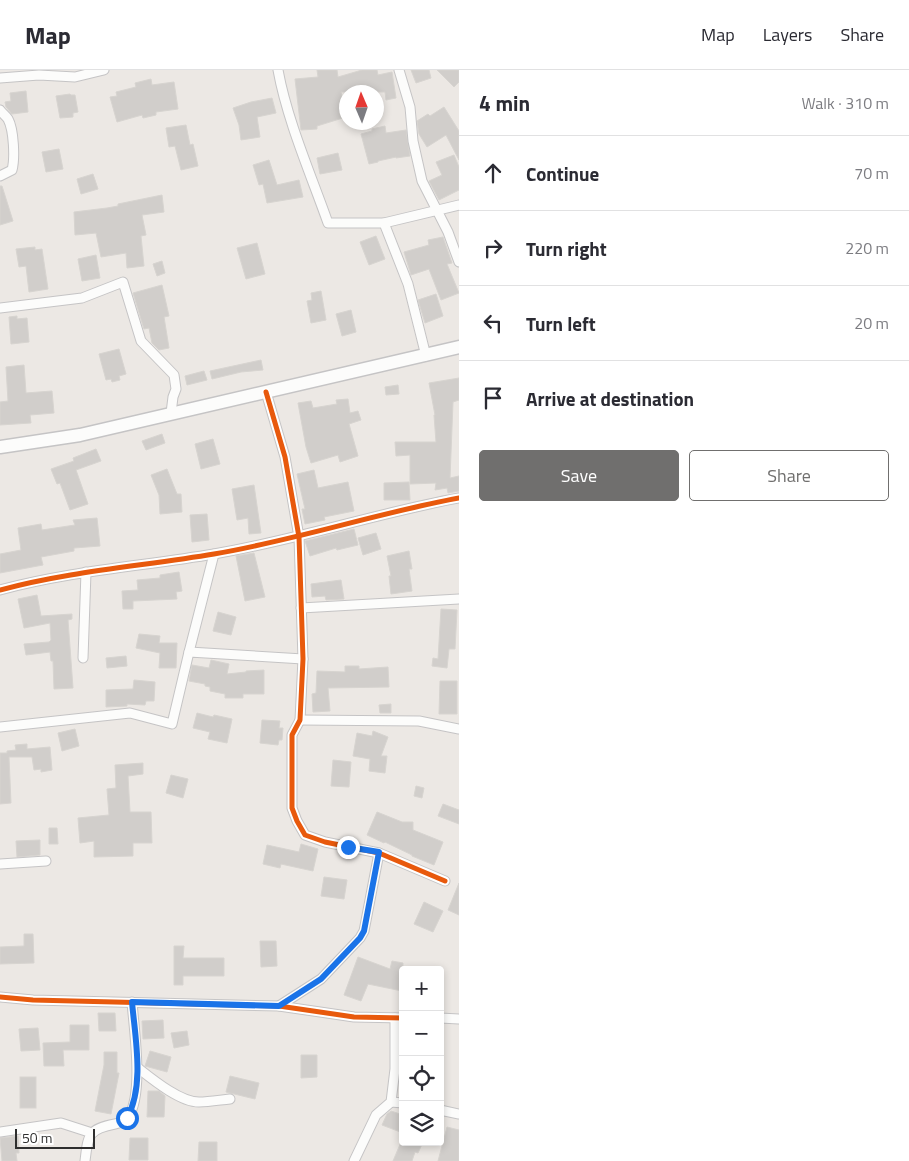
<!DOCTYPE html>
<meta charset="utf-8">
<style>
body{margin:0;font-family:"Titillium Web",sans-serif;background:#f2f2f3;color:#2b2b33}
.controls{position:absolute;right:15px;bottom:15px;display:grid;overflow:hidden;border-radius:5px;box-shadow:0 2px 8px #0003}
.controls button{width:45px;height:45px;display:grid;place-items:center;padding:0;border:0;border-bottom:1px solid #e1e1e2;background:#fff;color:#2b2b33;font:25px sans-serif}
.compass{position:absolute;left:339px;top:15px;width:45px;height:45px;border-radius:50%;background:#fff;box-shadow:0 2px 8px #0003;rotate:358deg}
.scale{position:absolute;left:15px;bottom:12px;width:80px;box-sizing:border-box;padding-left:5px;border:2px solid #2e2e2e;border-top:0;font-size:14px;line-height:18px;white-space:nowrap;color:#2e2e2e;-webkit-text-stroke:4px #fff;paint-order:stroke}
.stop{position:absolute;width:15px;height:15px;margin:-11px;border:4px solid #1a73e8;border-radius:50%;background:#fff}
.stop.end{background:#1a73e8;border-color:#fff;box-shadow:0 1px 5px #0008}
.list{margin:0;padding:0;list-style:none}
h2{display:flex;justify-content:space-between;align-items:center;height:65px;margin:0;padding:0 20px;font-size:21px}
h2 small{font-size:16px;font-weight:400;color:#7c7c81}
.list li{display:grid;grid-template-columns:32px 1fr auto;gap:15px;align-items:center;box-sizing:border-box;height:75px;padding:0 20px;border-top:1px solid #e1e1e2}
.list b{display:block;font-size:19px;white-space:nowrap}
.list em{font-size:16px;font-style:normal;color:#7c7c81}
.actions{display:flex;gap:10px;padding:15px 20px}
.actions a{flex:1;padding:11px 0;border:1px solid #706f6e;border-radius:5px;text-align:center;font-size:18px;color:#706f6e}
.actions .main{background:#706f6e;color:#fff}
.icon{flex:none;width:28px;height:28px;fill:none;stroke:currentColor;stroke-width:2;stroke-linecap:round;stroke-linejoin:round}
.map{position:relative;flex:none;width:459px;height:1091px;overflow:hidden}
header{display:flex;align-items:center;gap:30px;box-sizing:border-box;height:70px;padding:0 25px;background:#fff;border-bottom:1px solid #e1e1e2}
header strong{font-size:24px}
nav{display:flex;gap:28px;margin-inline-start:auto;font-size:18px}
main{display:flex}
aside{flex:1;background:#fff}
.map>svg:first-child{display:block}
.building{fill:#d1cecb;stroke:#d7d4d0}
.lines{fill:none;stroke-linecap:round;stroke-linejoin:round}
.minor-casing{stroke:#c5c4c5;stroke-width:11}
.secondary-casing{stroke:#c5c4c5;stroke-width:15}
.minor{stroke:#fcfcfb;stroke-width:9}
.secondary{stroke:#fcfcfb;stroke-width:12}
.cycleway-casing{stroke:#fff;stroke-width:8}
.cycleway{stroke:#e8590c;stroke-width:5}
.route{stroke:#1a73e8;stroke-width:6}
</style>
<header>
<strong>Map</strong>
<nav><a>Map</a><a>Layers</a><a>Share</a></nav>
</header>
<main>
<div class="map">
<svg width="459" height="1091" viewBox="0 0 459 1091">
<rect width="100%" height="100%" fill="#ece8e4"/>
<g class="building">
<polygon points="317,0 337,0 338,7 362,0 377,0 378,5 392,2 396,28 386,30 385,22 341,22 346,42 346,47 317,56 317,59 301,60 295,9 318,7"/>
<polygon points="411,0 429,0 431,8 416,13"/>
<polygon points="437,0 459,0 459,12 454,17"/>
<polygon points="151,9 152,15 174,12 178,39 156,42 156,45 143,48 142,45 117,52 110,27 117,26 116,22 136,17 135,13"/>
<polygon points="26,21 28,42 12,44 6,37 5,32 11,31 10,23"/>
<polygon points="70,24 71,25 75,25 78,42 73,43 73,47 60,48 56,26"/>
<polygon points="272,28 276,43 257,47 260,67 241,70 239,55 233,38 251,32"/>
<polygon points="444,37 459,61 459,90 446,65 427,77 419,64 417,51 428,44 430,46"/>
<polygon points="186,55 190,75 193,74 198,96 181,100 175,76 169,77 166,58"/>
<polygon points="385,56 386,63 406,60 410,86 396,88 396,87 378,91 378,92 369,94 361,64 372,61 372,59"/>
<polygon points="59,79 63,99 46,102 42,82"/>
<polygon points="338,83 342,100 320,104 317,88"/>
<polygon points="454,85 459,97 459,120 439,130 429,111 442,105 436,92"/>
<polygon points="269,90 277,115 299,110 303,127 267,133 263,114 259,115 253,95"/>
<polygon points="93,104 98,119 81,124 77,109"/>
<polygon points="0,116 2,116 13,151 0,155"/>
<polygon points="162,125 164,142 142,145 146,165 141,166 144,196 127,198 126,183 101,187 96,163 75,165 74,142 107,138 118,136 118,134"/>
<polygon points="376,166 385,189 369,195 360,172"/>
<polygon points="443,167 452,193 447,194 459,223 441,230 429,199 411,205 404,182 429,175 428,170"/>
<polygon points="257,173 265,204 246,209 237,178"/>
<polygon points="35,177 35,180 42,179 48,219 29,222 26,196 19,197 16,179"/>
<polygon points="96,185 100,208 82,211 78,189"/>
<polygon points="162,191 165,203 157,206 153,194"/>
<polygon points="162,215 169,246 164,247 169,278 159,280 152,273 149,258 144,259 133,223"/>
<polygon points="321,221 326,250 311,253 307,231 312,230 311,223"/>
<polygon points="436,224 443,246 425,253 418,230"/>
<polygon points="351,240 356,262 342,266 336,244"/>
<polygon points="17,246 17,249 27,248 29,272 11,274 9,247"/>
<polygon points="119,279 126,304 119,306 120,310 112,312 111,309 106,310 99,284"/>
<polygon points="261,290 263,300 241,302 212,309 210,301"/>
<polygon points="24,295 26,323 52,321 54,343 30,345 31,353 0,355 0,332 8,331 6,297"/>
<polygon points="204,301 207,310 187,315 185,306"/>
<polygon points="459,308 459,330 453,332 450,408 459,406 459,421 448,423 447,418 435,420 436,413 410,414 410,385 396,386 395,372 436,372 434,345 435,345 429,313"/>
<polygon points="398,315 399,324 386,325 385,317"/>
<polygon points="348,329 350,343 358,341 361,350 349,354 358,386 340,392 338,385 311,393 306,377 298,333 311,331 313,338 337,334 336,330"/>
<polygon points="162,364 165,373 146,380 142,371"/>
<polygon points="213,369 220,394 201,399 195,374"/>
<polygon points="96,379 101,391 76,400 88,434 70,440 60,413 57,414 51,399 74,391 73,388"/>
<polygon points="167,399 177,424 181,424 182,442 160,444 159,425 151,405"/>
<polygon points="314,400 318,418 348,412 354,441 324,447 325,450 305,454 302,439 305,439 297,404"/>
<polygon points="409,412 410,430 384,430 384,413"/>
<polygon points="254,415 261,463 249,464 248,448 237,450 232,419"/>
<polygon points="207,444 209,470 192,472 190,445"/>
<polygon points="97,448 100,476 74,478 74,481 41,487 43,495 0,503 0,484 21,480 18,458 41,454 42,460 75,455 73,450"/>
<polygon points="354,459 358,475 337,480 336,478 310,486 305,471"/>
<polygon points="376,463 381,479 363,485 358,468"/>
<polygon points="409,481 412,499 409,499 412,521 391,524 389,506 391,506 387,486"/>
<polygon points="254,483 265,527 245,531 236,486"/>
<polygon points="179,502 182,521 176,522 177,529 133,531 133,539 123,539 122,521 138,520 137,510 160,508 160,505"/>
<polygon points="341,510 344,529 326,530 325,526 312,527 311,514"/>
<polygon points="37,525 41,546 72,544 72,549 68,550 73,618 54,619 53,591 51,591 50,582 26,585 24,574 49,572 51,570 50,553 24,558 18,529"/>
<polygon points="441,539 457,540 455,579 449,579 447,598 432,596 433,588 438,589"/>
<polygon points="218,542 236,547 231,565 213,561"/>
<polygon points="139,564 160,566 159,573 177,573 176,598 159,598 160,583 136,578"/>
<polygon points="126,586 127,596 107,598 106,588"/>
<polygon points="211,590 229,594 227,604 246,602 246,601 264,600 264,624 243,624 243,628 225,628 225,624 210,621 210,617 205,616 205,614 189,611 192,595 209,598"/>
<polygon points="345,596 359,596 359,599 388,597 389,617 328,618 330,641 313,642 312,624 316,623 317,601 345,602"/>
<polygon points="134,610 155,612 154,631 146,631 145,635 127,634 127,636 106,637 106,620 133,619"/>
<polygon points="440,611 457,611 457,644 439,644"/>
<polygon points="391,634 391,643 380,643 379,635"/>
<polygon points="197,643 213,647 214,645 232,649 227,673 208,669 210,662 193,658"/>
<polygon points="262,650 280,651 279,658 283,658 282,670 279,670 278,675 260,673"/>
<polygon points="75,659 79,676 62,681 58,663"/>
<polygon points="373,661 388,667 381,686 387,686 385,703 369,701 370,689 353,686 357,663 372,666"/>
<polygon points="27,674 27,679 50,677 52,700 41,702 41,699 34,700 32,687 9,687 11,733 0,734 0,683 7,683 7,681 16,680 15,675"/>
<polygon points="333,690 351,692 349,717 331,716"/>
<polygon points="143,693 143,704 128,706 130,742 151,742 152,773 133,773 133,786 94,787 94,771 80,773 78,748 109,745 107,719 116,718 115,695"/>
<polygon points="171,705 188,709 183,728 166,723"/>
<polygon points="416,716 424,718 422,728 414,726"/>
<polygon points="443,734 459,740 459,754 438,746"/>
<polygon points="377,742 402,752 413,752 413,760 443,772 434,795 412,786 412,785 385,772 384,773 367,765"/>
<polygon points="49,758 57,758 58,774 49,774"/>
<polygon points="40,770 40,785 17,787 16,771"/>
<polygon points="301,774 318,779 313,801 281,794 280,798 263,794 267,775 299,782"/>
<polygon points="324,807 347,810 344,829 321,826"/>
<polygon points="459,813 459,845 448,840"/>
<polygon points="424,832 443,841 433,862 414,854"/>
<polygon points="24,864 33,864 34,893 0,894 0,877 24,876"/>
<polygon points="260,871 276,871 277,896 261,897"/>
<polygon points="174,876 184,876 183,888 224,888 224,906 183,906 183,915 174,915"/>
<polygon points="358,887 390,899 392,891 403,893 402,921 368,914 361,931 344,925"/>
<polygon points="98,943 115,943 116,961 99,961"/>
<polygon points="163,950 164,968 143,969 142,951"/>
<polygon points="70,955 89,955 89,980 63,980 64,996 44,996 43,973 70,972"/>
<polygon points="38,958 40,980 21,981 19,959"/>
<polygon points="187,961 189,975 174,978 171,963"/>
<polygon points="150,981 171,987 167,1002 145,996"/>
<polygon points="104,982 117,982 117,1003 119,1003 111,1044 95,1041 104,995"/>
<polygon points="301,985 317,985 317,1007 301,1008"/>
<polygon points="230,1006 259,1013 255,1029 226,1022"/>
<rect x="20" y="1007" width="16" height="31"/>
<polygon points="148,1021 159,1021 165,1026 164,1047 147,1047"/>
<polygon points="391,1041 403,1045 403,1063 382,1055 387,1044"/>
<polygon points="447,1057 459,1060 459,1091 438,1091"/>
<polygon points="18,1066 19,1083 16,1083 17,1091 2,1091 0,1068"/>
<polygon points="130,1068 148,1068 148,1090 129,1090"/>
<polygon points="199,1072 217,1072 217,1091 198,1091"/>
<polygon points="401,1072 423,1072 418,1083 415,1082 412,1091 393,1091"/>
</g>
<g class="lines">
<g class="minor-casing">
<g id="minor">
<path d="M278 0C287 50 311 105 328 153H384L459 135"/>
<polyline points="399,0 410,37 413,71 422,111 448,162 459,192"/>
<polyline points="0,8 39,5 75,7 104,0"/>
<path d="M0 40C2 43 6 46 8 49 14 60 15 89 12 100L0 106"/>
<polyline points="384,153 408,214 426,286"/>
<polyline points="0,238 82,228 123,212 141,271 174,305 176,319 173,327 171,343"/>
<polyline points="266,322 285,387 299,467 303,589 300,650 292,665 292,738 297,751 305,765 325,772 379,783 445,811"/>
<path d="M0 520C70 501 143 496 214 484 297 470 377 443 459 428"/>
<polyline points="301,538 459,529"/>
<polyline points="189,582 214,484"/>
<polyline points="83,588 86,502"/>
<polyline points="300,650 419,651 459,659"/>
<polyline points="0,657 130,643 172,654 189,582 303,589"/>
<polyline points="0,794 46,791"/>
<polyline points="0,927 33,930 279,936 354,947 403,948"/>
<polyline points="279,936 321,909 360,868 364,861 379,783"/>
<polyline points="440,948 459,949"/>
<path d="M138 998C152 1009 180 1032 199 1032 209 1032 220 1030 230 1029"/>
<polyline points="391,1032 403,1033"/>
<polyline points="440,1040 459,1044"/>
<polyline points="0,1062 61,1053 92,1063"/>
<path d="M85 1091C88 1065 88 1059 115 1054 120 1053 125 1051 128 1047 144 1025 134 959 132 932"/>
<polyline points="354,1091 376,1045 391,1032 395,999 395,948"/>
</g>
</g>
<g class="secondary-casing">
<polyline id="secondary" points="0,377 80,365 459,277"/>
</g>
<use href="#minor" class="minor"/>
<use href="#secondary" class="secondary"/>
<g class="cycleway-casing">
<g id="cycleway">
<polyline points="266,322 285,387 299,467 303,589 300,650 292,665 292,738 297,751 305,765 325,772 379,783 445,811"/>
<path d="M0 520C70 501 143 496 214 484 297 470 377 443 459 428"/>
<polyline points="0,927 33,930 279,936 354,947 403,948"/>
</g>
</g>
<use href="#cycleway" class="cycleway"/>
</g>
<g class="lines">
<path class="route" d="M127 1048C145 1016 135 967 132 932L279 936 321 909 360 868 364 861 379 782 348 777"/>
</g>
</svg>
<div class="controls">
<button>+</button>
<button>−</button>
<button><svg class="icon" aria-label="locate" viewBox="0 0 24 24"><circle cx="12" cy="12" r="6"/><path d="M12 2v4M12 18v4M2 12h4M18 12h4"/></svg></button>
<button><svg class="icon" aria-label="layers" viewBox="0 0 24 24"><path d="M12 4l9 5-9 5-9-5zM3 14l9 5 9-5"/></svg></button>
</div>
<svg class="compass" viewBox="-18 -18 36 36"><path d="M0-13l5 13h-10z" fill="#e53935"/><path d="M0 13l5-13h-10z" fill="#7c7c81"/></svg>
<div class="scale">50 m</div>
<div class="stop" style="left:127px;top:1048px"></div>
<div class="stop end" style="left:348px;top:777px"></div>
</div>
<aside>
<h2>4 min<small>Walk · 310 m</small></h2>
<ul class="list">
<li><svg class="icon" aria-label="ahead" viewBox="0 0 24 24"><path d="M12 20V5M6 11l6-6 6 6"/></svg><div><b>Continue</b></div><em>70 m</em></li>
<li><svg class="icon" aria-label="right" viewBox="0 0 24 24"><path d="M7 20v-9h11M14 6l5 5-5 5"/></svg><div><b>Turn right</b></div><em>220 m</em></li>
<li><svg class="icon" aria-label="left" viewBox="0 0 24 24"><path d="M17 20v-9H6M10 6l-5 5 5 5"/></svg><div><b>Turn left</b></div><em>20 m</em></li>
<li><svg class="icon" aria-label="arrive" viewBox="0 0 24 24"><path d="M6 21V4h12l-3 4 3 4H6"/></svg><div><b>Arrive at destination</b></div></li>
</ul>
<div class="actions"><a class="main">Save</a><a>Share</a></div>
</aside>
</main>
